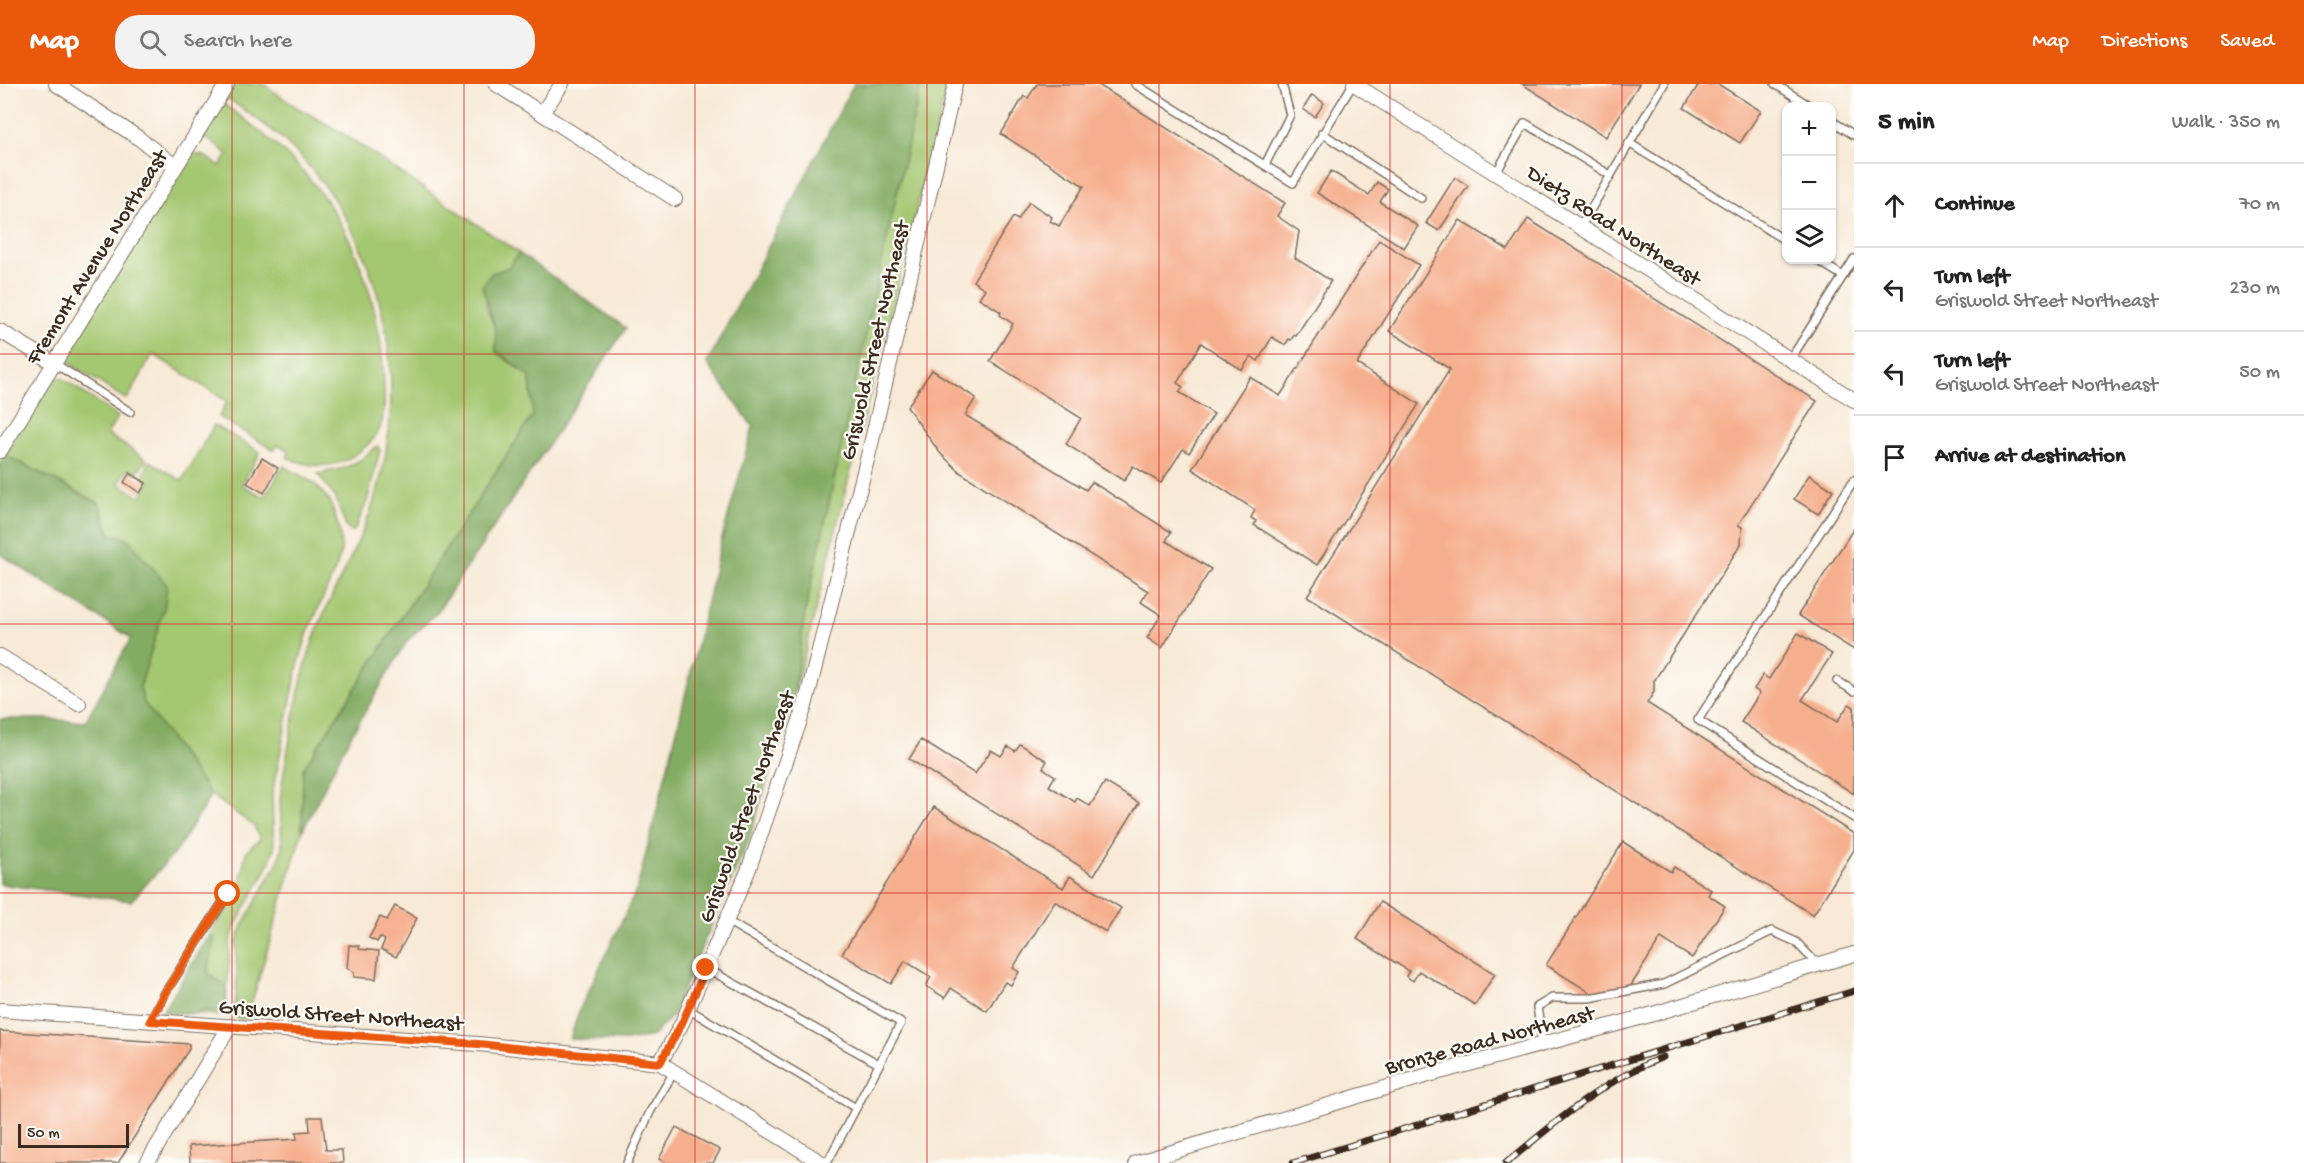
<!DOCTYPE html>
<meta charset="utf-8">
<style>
body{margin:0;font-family:"Gochi Hand",sans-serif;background:#f2f2f2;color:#222}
.controls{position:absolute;right:18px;top:18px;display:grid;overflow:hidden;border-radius:12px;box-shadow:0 2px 4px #0004}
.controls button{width:54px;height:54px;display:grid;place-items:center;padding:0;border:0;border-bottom:2px solid #e0e0e0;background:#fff;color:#222;font:30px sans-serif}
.scale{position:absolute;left:18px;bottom:15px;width:111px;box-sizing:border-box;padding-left:6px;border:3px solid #3b2a1e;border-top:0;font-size:16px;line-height:21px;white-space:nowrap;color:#3b2a1e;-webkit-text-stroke:4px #fdfcf7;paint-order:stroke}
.stop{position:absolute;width:18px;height:18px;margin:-14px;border:4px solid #ea580c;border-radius:50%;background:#fff}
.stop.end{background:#ea580c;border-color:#fff;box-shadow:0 2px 6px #0008}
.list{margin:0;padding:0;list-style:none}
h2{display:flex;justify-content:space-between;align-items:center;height:78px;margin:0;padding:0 24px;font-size:26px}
h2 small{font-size:20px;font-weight:400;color:#767676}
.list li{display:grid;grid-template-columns:39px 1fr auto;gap:18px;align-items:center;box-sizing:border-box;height:84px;padding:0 24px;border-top:2px solid #e0e0e0}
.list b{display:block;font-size:22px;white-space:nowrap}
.list p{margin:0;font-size:20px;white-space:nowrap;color:#767676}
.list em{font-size:20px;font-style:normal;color:#767676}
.icon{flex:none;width:33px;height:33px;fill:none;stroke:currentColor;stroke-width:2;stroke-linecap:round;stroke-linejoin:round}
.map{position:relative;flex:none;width:1854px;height:1079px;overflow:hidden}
header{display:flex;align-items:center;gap:36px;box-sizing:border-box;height:84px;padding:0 30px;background:#ea580c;color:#fff}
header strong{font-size:28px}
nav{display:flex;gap:33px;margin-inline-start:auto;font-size:21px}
.search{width:420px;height:54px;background:#f2f2f2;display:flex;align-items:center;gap:15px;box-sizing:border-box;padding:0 21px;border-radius:24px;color:#767676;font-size:22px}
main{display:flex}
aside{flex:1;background:#fff}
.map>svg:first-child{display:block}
.green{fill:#a4c771;stroke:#707848;stroke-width:1.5}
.forest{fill:#83ac63;stroke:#5f6b40;stroke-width:1.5}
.building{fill:#f6af8d}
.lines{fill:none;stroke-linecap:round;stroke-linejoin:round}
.service-casing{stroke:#7d6d5e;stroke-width:10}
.minor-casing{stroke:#7d6d5e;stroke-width:16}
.service{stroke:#fff;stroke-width:7}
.minor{stroke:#fff;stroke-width:14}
.rail-casing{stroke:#3b2a1e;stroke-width:7}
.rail{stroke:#fdfcf7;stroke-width:4.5;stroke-dasharray:14;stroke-linecap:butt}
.route{stroke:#ea580c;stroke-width:8}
.grid{fill:none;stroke:#d62828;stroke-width:1.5;stroke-opacity:0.55}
.labels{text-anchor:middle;stroke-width:4.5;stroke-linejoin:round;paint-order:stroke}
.street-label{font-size:22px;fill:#3b2a1e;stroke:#fdfcf7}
</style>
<header>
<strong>Map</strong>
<div class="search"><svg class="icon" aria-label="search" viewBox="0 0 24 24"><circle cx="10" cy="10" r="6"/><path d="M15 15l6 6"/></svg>Search here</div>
<nav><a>Map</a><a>Directions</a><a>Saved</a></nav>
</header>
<main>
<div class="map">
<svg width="1854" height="1079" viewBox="0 0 1854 1079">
<rect width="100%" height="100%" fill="#fdfcf7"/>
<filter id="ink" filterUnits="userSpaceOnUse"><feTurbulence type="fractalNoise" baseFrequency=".0167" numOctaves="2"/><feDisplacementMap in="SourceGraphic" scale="12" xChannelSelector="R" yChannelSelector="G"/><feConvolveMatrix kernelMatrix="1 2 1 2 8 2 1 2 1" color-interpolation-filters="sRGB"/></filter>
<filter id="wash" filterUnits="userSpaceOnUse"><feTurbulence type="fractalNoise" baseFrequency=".008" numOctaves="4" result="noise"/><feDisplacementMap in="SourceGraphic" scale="24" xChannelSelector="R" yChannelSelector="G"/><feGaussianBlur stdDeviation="1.35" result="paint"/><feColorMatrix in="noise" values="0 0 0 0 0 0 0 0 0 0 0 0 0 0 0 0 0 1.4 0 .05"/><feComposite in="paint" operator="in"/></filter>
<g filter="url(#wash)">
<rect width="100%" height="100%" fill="#f7e9d6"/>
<g class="green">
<path d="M233 0H263L296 23 339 47 519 169 509 183 491 190 486 222 496 247V268L530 293 533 331 303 685 302 748 251 921 249 935 234 934 237 897 236 859 244 839 279 776 282 763 280 718 282 699C291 652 297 603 313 557 329 510 358 467 373 420 415 294 383 151 287 59 268 41 246 27 225 13Z"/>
<polygon points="921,0 948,0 793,616 805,528"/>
<path d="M221 18C266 50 309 85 337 133 367 185 383 243 384 303 384 316 385 331 380 344 376 355 366 363 356 370 335 386 310 384 287 373L290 367 278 361 274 366 219 333 227 317 153 270 128 314 125 315 71 280 66 272 191 69 204 72 220 82 228 70 202 51Z"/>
<polygon points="62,294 118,333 107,350 147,376 136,389 128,385 119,399 140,413 150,398 142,393 150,377 182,397 214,341 260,368 242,401 264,413 284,382 314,399 330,417 340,448 341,467 336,484 308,548 298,581 272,710 274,765 267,785 236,840 230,859 226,932 197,930 202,927 221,928 213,893 208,889 214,855 210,850 238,809 246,768 260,755 254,742 211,711 143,617 140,603 165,521 110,450 99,419 5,371 52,295"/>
<polygon points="377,362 380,366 367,418 354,447 351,448 346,443 335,413 318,390 345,384 362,375"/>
</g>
<g class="forest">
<polygon points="854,0 921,0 805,528 793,616 748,758 671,933 653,952 626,957 570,955 579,927 637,805 678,642 721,458 753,343 707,279"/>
<polygon points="519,169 626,244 438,527 407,557 346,660 302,748 303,685 533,331 530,293 516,281 496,268 496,247 482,202 491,190 509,183"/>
<polygon points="5,371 99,419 110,450 126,453 167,501 165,521 140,603 143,617 211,711 177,766 131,817 0,800 0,635 45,635 85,638 131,554 0,470 0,379"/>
<polygon points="210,850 214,855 208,889 226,902 225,918 221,928 202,927 197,930 162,928"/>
</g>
<g id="blocks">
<g class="building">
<polygon points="1037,0 1097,0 1285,119 1277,132 1299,147 1295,174 1331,197 1296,252 1294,251 1291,256 1289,255 1285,261 1272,253 1258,277 1251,272 1242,286 1201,259 1177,299 1183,303 1179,308 1214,330 1189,369 1183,365 1161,399 1133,382 1124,397 1066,360 1081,334 990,277 1013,240 1000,231 1001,228 979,214 985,205 973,197 1013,133 1018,136 1029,118 1052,133 1050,137 1059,142 1084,102 1001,50 1024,12 1028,14"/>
<polygon points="1522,0 1639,0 1606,53"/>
<polygon points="1699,0 1718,0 1761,27 1740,59 1684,24"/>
<polygon points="1312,11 1324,19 1315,33 1303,25"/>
<polygon points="1331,87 1369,111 1377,98 1388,105 1380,118 1418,142 1404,164 1317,109"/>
<polygon points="1455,93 1468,102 1439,147 1426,139"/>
<polygon points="1528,135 1817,317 1738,441 1742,443 1741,460 1654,597 1654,608 1647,619 1854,750 1854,766 1813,831 1307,512 1450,285 1389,247 1460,136 1508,166"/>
<polygon points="1379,156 1419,181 1357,280 1419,320 1317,481 1254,441 1256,437 1251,434 1255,426 1192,385 1250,293 1280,312"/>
<polygon points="932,286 976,314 965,331 1086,406 1092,398 1171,448 1166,457 1211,485 1162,564 1147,554 1161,531 1141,518 1148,507 961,389 940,369 907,323"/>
<polygon points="262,374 278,384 264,409 247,399"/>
<polygon points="130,389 146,399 140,409 124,398"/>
<polygon points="1809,391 1833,406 1818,430 1794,415"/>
<polygon points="1854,444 1854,566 1798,531"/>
<polygon points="1798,549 1832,570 1802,616 1837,638 1849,620 1854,623 1854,710 1741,638 1760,609 1754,605 1763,591 1769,595"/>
<polygon points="921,656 975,690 991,666 1001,672 1008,662 1015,667 1020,660 1047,677 1043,684 1055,692 1049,702 1075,718 1077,714 1090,722 1105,698 1139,719 1094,791 909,675"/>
<polygon points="934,723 1063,804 1070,792 1121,824 1106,848 1055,817 1013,884 1019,888 1011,901 1005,898 987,927 951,904 945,914 926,902 931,893 905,877 891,900 842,870"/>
<polygon points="1623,758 1671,788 1674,783 1711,806 1708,811 1725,822 1692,874 1661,854 1630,903 1594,911 1546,881"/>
<polygon points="1380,818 1495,890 1475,921 1419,887 1413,897 1406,892 1409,887 1357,855"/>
<polygon points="395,822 417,834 396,873 381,865 385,856 380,853 377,858 369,854 380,833 387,836"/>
<polygon points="349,861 359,862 359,865 379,867 376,895 354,893 354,888 347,884"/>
<polygon points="0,947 189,960 189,965 118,1079 0,1079"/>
<polygon points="309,1033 322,1033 326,1066 342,1066 343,1079 190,1079 189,1062 297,1055 296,1048 310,1047"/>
<polygon points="676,1043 720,1066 713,1079 666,1079 659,1075"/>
</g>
</g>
</g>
<g filter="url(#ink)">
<use href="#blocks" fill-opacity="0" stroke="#7d6d5e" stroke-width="1.5"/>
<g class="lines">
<g class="service-casing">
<g id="service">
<polyline points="1135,0 1293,99 1353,0"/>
<polyline points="1775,0 1810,22"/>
<polyline points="1832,37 1854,51"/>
<polyline points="1322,49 1421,114"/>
<polyline points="1629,59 1786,157"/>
<polyline points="1265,81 1290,31 1282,0"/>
<polyline points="1496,89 1525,39 1610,91"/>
<polyline points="1580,144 1664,0"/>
<polyline points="1817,176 1843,192"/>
<polyline points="1790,276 1854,175"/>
<polyline points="54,279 130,328"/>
<polyline points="1854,396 1698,636 1854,734"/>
<polyline points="1837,597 1854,607"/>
<polyline points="727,837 901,939 827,1079"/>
<polyline points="706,884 879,980"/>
<polyline points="688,925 856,1024"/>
<polyline points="150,937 165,909 228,810"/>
<polyline points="1543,961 1537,923 1552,914 1589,914 1664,900 1772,847 1796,858 1818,881"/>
<polyline points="627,1079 650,1028 674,988"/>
</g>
</g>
<g class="minor-casing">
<g id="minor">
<polyline points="56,0 137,53 175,82"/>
<polyline points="496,0 675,115"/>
<polyline points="1354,0 1854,316"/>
<polyline points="542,29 562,0"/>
<polyline points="0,247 54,279"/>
<polyline points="0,367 227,0"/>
<polyline points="0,572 79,620"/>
<polyline points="0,926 478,960 660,979 822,1079"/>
<polyline points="660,979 682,939 748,787 805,622 871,360 955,0"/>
<polyline points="147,1079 230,942"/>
<polyline points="1136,1079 1425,992 1643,933 1854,870"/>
</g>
</g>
<use href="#service" class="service"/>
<use href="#minor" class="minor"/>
<g class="rail-casing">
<g id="rail">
<polyline points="1293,1079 1854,907"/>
<path d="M1506 1079C1558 1037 1600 998 1663 973"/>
</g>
</g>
<use href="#rail" class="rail"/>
</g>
</g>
<g class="lines" filter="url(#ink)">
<polyline class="route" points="228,810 165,909 150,937 478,960 660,979 682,939 706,884"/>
</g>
<path class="grid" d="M232 0V1079M464 0V1079M695 0V1079M927 0V1079M1159 0V1079M1390 0V1079M1622 0V1079M0 270H1854M0 540H1854M0 809H1854"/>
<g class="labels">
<g class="street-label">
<text transform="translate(1615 140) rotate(33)" y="8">Dietz Road Northeast</text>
<text transform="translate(95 172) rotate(-58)" y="8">Fremont Avenue Northeast</text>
<text transform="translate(873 256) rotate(-77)" y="8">Griswold Street Northeast</text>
<text transform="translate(745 722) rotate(-70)" y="8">Griswold Street Northeast</text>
<text transform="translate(341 929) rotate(4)" y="8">Griswold Street Northeast</text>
<text transform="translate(1489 954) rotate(-15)" y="8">Bronze Road Northeast</text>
</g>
</g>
</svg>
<div class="controls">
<button>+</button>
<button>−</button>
<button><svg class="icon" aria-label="layers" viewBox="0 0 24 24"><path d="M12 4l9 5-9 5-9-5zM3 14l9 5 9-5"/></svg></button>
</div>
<div class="scale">50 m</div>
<div class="stop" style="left:228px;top:810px"></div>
<div class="stop end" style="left:706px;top:884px"></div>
</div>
<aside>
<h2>5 min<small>Walk · 350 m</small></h2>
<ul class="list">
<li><svg class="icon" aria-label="ahead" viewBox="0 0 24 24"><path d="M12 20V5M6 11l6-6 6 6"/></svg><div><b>Continue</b></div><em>70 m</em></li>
<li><svg class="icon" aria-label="left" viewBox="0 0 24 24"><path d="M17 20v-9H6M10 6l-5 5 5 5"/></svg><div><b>Turn left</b><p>Griswold Street Northeast</p></div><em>230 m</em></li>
<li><svg class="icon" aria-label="left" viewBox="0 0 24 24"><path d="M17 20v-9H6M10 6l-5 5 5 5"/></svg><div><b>Turn left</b><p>Griswold Street Northeast</p></div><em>50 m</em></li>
<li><svg class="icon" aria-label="arrive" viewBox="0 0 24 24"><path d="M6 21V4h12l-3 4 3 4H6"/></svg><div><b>Arrive at destination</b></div></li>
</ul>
</aside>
</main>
